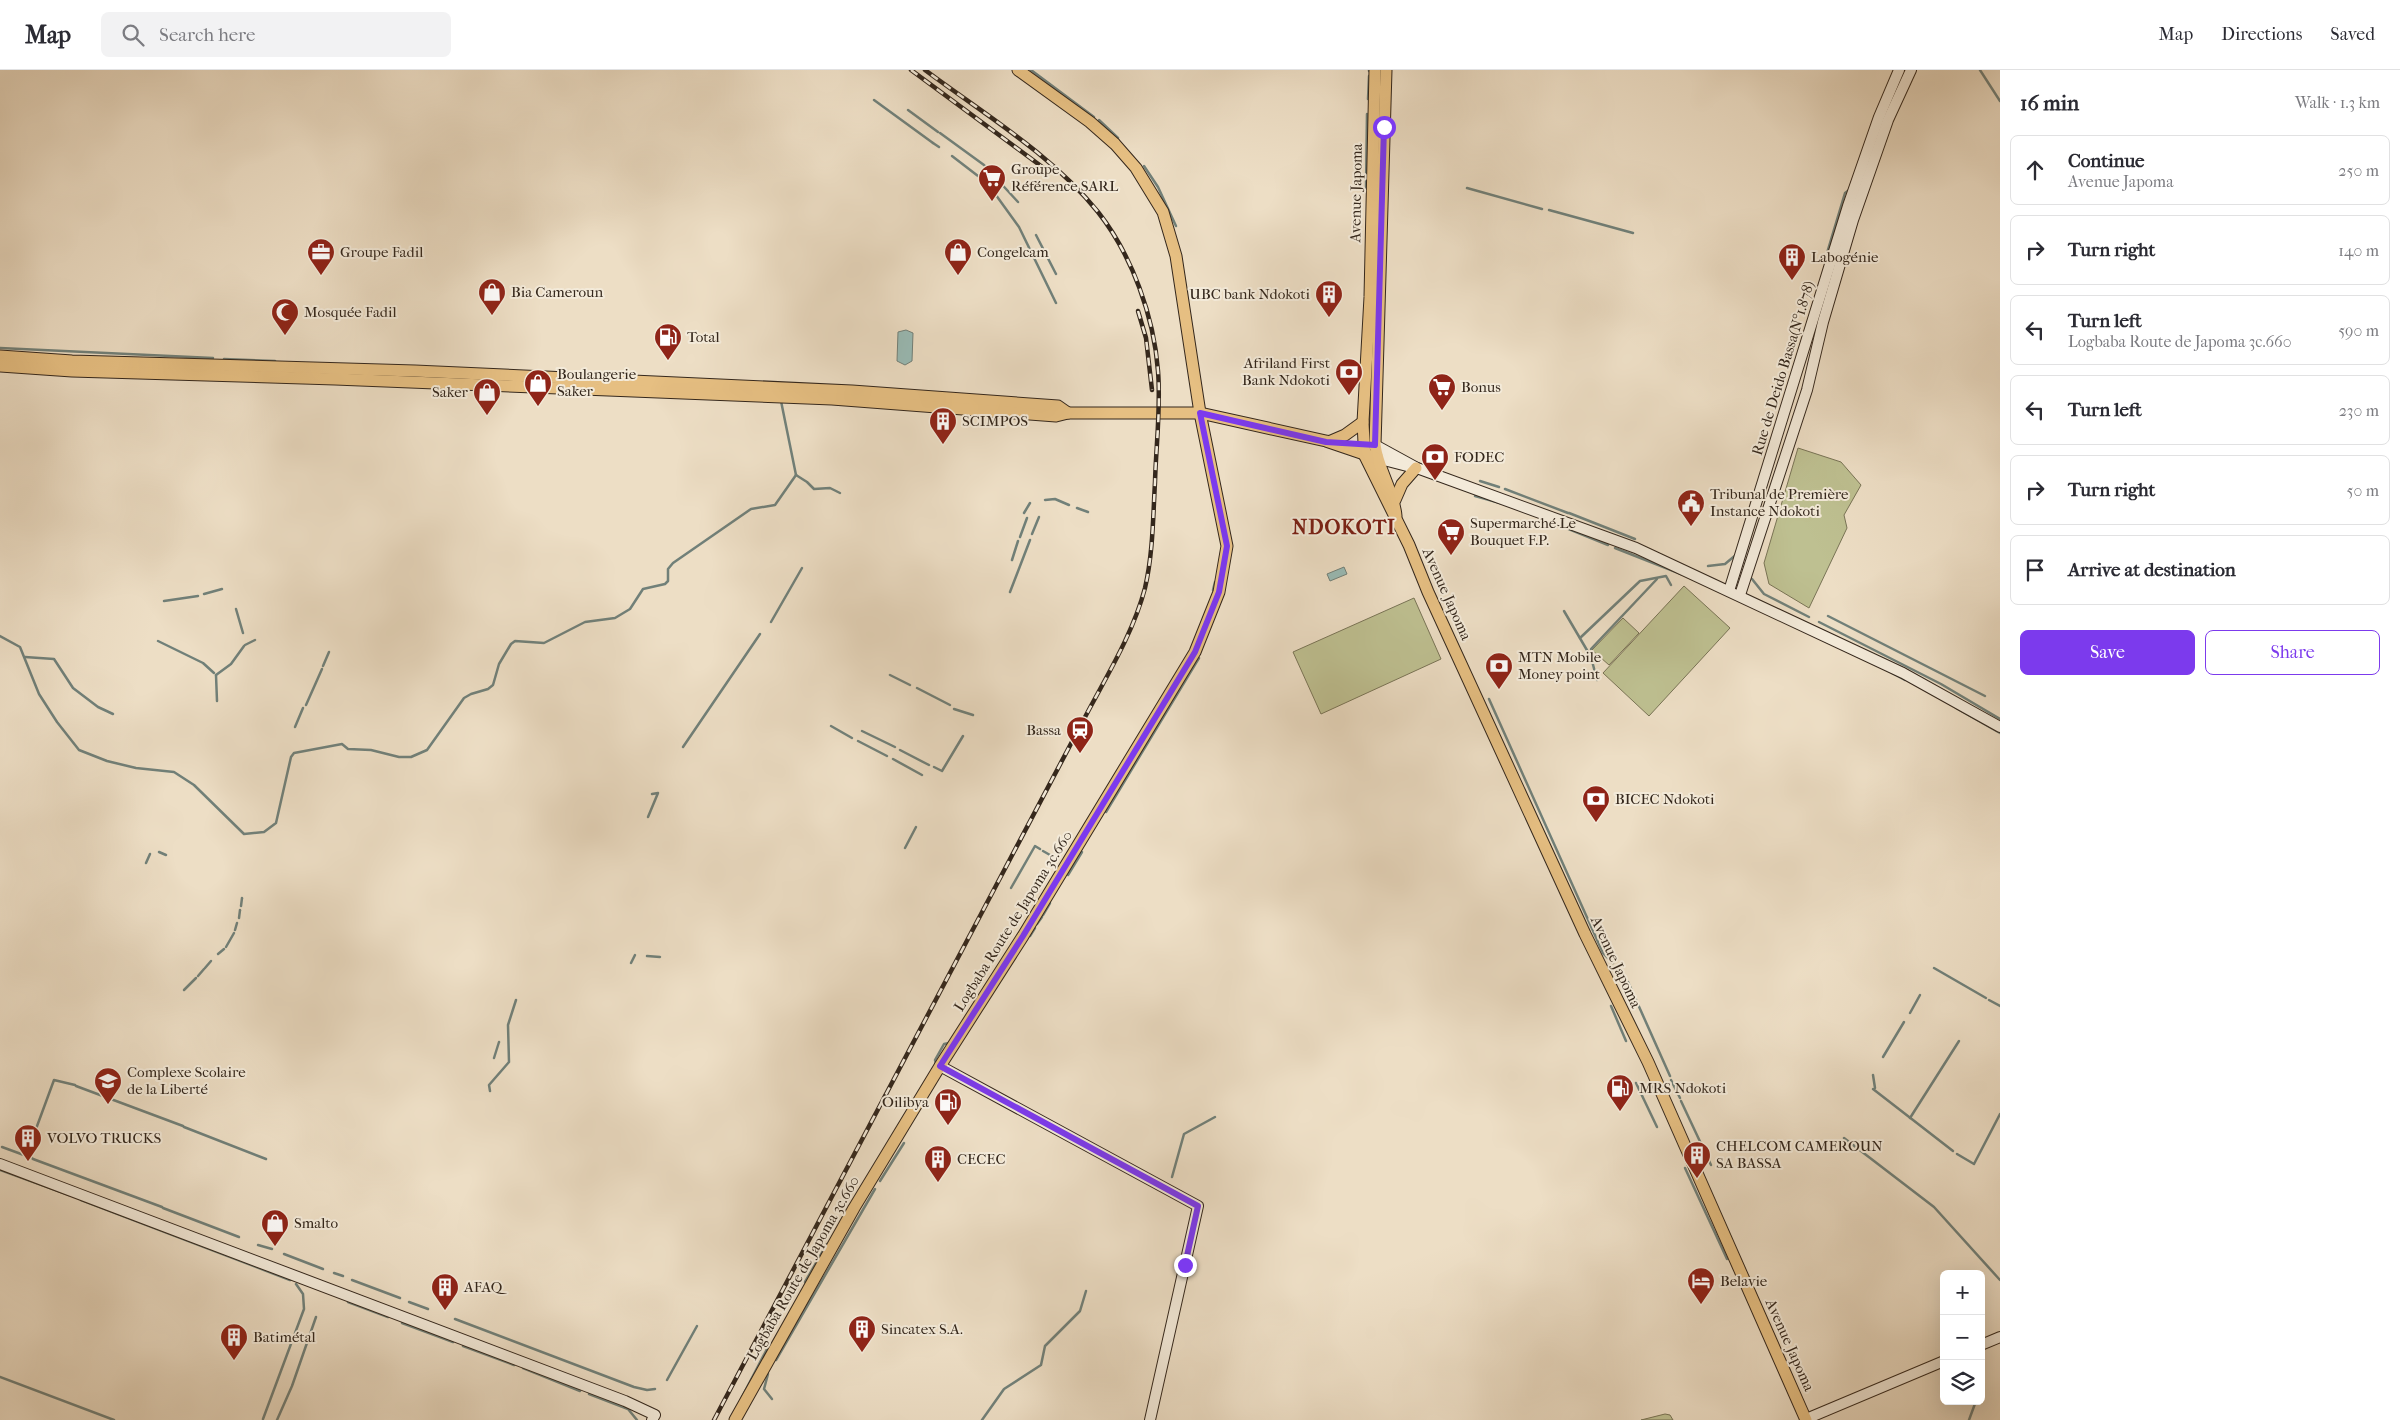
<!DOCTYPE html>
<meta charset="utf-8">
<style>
body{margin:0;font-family:"IM FELL French Canon",serif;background:#f2f2f3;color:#2b2b33}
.controls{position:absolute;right:15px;bottom:15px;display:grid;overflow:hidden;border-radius:8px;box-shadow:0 5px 20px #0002}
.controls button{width:45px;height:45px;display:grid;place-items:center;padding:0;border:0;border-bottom:1px solid #e1e1e2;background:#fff;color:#2b2b33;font:25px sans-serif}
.stop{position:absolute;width:15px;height:15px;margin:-11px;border:4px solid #7c3aed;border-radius:50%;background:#fff}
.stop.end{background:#7c3aed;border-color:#fff;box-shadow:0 1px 5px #0008}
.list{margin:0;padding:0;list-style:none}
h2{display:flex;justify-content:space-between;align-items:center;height:65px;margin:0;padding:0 20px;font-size:21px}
h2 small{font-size:16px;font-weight:400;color:#7c7c81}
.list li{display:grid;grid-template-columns:32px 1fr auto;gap:15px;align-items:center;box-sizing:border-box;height:70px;margin:0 10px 10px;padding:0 10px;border:1px solid #e1e1e2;border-radius:8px}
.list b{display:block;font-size:19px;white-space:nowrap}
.list p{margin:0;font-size:16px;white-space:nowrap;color:#7c7c81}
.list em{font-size:16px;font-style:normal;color:#7c7c81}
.actions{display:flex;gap:10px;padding:15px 20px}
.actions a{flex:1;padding:11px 0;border:1px solid #7c3aed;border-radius:8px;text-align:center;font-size:18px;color:#7c3aed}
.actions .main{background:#7c3aed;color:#fff}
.icon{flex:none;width:28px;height:28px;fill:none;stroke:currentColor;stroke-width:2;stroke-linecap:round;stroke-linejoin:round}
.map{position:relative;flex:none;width:2000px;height:1350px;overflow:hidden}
header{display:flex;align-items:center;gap:30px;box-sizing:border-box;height:70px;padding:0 25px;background:#fff;border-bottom:1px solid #e1e1e2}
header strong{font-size:24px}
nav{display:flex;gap:28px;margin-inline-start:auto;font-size:18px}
.search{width:350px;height:45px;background:#f2f2f3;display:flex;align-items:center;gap:12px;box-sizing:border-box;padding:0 18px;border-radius:8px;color:#7c7c81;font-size:19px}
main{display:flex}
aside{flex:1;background:#fff}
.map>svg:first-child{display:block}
.green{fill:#bec091;stroke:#797456}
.water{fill:#99bcb7;stroke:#718079}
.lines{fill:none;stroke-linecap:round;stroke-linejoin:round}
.stream{stroke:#718079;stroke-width:2.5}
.secondary-casing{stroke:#34271c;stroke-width:12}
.primary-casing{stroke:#34271c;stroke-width:13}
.secondary{stroke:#f3ead9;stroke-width:10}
.primary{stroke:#e6bf82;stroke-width:11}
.rail-casing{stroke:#34271c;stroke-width:4.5}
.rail{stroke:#f3ead9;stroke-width:2.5;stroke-dasharray:8;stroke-linecap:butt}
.route{stroke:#7c3aed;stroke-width:6}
.labels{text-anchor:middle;stroke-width:4;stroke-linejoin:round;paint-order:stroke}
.poi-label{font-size:15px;fill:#34271c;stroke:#f3ead9;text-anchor:start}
.street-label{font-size:15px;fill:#34271c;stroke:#f3ead9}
.district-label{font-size:20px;font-weight:bold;letter-spacing:1px;fill:#7a1f14;stroke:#f3ead9}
</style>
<header>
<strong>Map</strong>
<div class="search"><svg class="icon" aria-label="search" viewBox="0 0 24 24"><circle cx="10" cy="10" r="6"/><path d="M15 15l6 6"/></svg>Search here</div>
<nav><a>Map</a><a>Directions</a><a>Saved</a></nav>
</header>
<main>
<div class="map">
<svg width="2000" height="1350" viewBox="0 0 2000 1350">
<rect width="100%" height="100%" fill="#eddec5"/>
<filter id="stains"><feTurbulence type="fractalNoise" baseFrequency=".004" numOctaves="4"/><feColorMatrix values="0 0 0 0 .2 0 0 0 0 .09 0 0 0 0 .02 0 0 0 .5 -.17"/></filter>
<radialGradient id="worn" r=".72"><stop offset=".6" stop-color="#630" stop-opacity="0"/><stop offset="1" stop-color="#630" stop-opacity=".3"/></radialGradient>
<g class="green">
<polygon points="1798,378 1841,392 1861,415 1844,445 1847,458 1809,538 1769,514 1764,493"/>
<polygon points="1684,516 1730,558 1649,646 1603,603"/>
<polygon points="1414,528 1441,589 1321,644 1293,582"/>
<polygon points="1623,548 1639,563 1609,595 1592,580"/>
<polygon points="1665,1344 1670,1345 1673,1350 1641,1350"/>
</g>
<g class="water">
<polygon points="906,260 913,263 912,291 905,295 897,291 898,262"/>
<polygon points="1344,497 1347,504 1330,511 1327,504"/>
</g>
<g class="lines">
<g class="stream">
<polyline points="1031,0 1094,47"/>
<polyline points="1980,0 2000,31"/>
<polyline points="1369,1 1369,0"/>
<polyline points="1368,29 1369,6"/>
<polyline points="874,30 933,73"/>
<polyline points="908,40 938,62"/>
<polyline points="1099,50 1118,68"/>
<polyline points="940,63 984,95 1018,132"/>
<polyline points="933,73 939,77"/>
<polyline points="952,86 978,106"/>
<polyline points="1144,96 1158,117 1176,156"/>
<polyline points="1366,118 1367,44"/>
<polyline points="1467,118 1542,139"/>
<polyline points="993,121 1019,157 1056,233"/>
<polyline points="1549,140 1633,163"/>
<polyline points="1036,165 1056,204"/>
<polyline points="1830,186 1827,183 1845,123 1849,120"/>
<polyline points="0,278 213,288"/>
<polyline points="224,289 275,291"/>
<polyline points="781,331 796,405"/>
<polyline points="796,405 807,412 814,419 830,418 840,423"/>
<polyline points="1480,411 1499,417"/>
<polyline points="1505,419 1568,443"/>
<polyline points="1475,426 1500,433"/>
<polyline points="1045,430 1055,429 1069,435"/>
<polyline points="1077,438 1088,442"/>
<polyline points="1024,443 1030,433"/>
<polyline points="1569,443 1635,469"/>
<polyline points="1549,451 1608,475"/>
<polyline points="1032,464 1039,447"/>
<polyline points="1020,467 1027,448"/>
<polyline points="1615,478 1681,504"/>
<polyline points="1012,490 1018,471"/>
<polyline points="1708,496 1725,494 1737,484"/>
<polyline points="1752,509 1764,524 1809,547"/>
<polyline points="1213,520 1215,512"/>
<polyline points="1010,522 1030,470"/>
<polyline points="204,524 222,519"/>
<polyline points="164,531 198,526"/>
<polyline points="236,539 243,563"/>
<polyline points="1564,541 1591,587 1597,610"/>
<polyline points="1828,546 1985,626"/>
<polyline points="771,552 802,498"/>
<polyline points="1819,552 1941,614 2000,649"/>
<polyline points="0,566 20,577 39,624 57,652 79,680 107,691 136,698 174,702 194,715 244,764 264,762 276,753 291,687 294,683 342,674 348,679 371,680 399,687 411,687 427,680 464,628 471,624 488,619 493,615 499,594 511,574 515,571 544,573 585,552 615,548 630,539 643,519 665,514 668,511 668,499 673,493 751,439 775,435 796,405"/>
<polyline points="1580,568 1640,511 1666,506 1671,515"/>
<polyline points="158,571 203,593 214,603"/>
<polyline points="245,575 255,570"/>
<polyline points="1591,579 1657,509"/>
<polyline points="25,587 54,589 73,618 98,637 113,644"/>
<polyline points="323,596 329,582"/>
<polyline points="1892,603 1905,610"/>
<polyline points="216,605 231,594 244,576"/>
<polyline points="216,605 217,631"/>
<polyline points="890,605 910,615"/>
<polyline points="917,618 950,635"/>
<polyline points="1489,629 1603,883 1613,893"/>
<polyline points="306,635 322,599"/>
<polyline points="1956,638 2000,663"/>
<polyline points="954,639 973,645"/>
<polyline points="831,656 852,668"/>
<polyline points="295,657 303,638"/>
<polyline points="862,661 895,677"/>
<polyline points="858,671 887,686"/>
<polyline points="683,677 760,564"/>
<polyline points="900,680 929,695"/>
<polyline points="893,689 922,705"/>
<polyline points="934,697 942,701 963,666"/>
<polyline points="1106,742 1199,588"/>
<polyline points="648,747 658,723 652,724"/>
<polyline points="905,778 916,757"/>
<polyline points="1043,781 1050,785"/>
<polyline points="159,782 166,785"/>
<polyline points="146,793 150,784"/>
<polyline points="1068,805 1082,782"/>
<polyline points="1011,818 1035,776 1040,779"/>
<polyline points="241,836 242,828"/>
<polyline points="1043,845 1050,833"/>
<polyline points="239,848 240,840"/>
<polyline points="1037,854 1042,847"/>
<polyline points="235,860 237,853"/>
<polyline points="1030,866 1035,858"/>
<polyline points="226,877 234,863"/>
<polyline points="218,884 224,879"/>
<polyline points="647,886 660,887"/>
<polyline points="631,893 635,885"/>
<polyline points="205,898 211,891"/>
<polyline points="1934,898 1986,928"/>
<polyline points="198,906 204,899"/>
<polyline points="1628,912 1670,1006"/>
<polyline points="184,920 196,908"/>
<polyline points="1989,930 2000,936"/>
<polyline points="1611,936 1626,971"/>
<polyline points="1910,943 1920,925"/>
<polyline points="1883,987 1904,952"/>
<polyline points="494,988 499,972"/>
<polyline points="936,994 935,990 944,974 949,973"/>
<polyline points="1873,1005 1875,1018"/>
<polyline points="1671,1010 1680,1028"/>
<polyline points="1636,1013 1657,1057"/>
<polyline points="76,1016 183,1056"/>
<polyline points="1873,1019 1953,1081"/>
<polyline points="490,1021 489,1015 509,992 508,955 516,930"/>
<polyline points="1681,1031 1711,1095"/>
<polyline points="1910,1048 1959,971"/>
<polyline points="184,1057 266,1089"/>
<polyline points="1844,1068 1934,1137 2000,1210"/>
<polyline points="2,1077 32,1088"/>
<polyline points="1957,1084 1974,1094 2000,1044"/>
<polyline points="26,1086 54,1010 75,1015"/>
<polyline points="33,1089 162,1137"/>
<polyline points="1685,1098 1727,1189"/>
<polyline points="0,1100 69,1125"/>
<polyline points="1172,1107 1184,1064 1215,1047"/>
<polyline points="880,1111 904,1073"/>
<polyline points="81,1130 290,1210"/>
<polyline points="163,1138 239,1167"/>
<polyline points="258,1175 272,1179"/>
<polyline points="284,1184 323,1199"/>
<polyline points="334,1203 343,1206"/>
<polyline points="352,1210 400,1228"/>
<polyline points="805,1212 827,1174"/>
<polyline points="348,1232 388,1247"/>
<polyline points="409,1232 428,1239"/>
<polyline points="455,1249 634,1317 647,1320 655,1319"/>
<polyline points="402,1253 453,1272"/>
<polyline points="463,1276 514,1295"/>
<polyline points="776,1290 875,1119"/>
<polyline points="523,1298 580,1321"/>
<polyline points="768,1304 764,1319 772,1329"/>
<polyline points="0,1307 114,1350"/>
<polyline points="667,1310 697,1256"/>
<polyline points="589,1324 628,1339 637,1350"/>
<polyline points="742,1327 767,1279"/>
<polyline points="263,1349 304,1239 303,1224 296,1214"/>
<polyline points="277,1350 292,1316 316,1247"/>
<polyline points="982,1350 1004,1319 1041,1295 1045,1276 1080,1241 1086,1221"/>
<polyline points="1969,1350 1976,1331"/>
</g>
<g class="secondary-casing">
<g id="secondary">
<polyline points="1375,375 1417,398 1636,478 1903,603 2000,657"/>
<polyline points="1376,388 1407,396"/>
<polyline points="1729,521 1848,136 1879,47 1899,0"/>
<polyline points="1740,525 1807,320 1823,252 1853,150 1888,50 1911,0"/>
<polyline points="940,996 1198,1136 1150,1350"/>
<polyline points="0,1094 625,1331 655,1345 652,1350"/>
<polyline points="1981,1275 2000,1267"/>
<polyline points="1806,1349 1944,1291"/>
</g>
</g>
<g class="primary-casing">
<g id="primary">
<polyline points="1375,0 1370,227 1363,352 1364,373 1365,386 1409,475 1428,522 1585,864 1648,992 1806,1350"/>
<path d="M1386 0 1375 375C1378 400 1394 421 1396 446"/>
<polyline points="0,286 72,291 415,301 852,321 1058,336 1068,343"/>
<polyline points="0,296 72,301 335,309 832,329 1056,346 1068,343 1200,343 1326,371 1376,388"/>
<polyline points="1331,371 1345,365 1363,352"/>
<polyline points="1395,430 1402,414 1416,398"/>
<polyline points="735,1350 854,1138 940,996 1023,866 1195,582 1219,522 1227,476 1200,343 1176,186 1163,142 1136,98 1115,74 1090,52 1018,0"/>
</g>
</g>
<use href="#secondary" class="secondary"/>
<use href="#primary" class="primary"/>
<g class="rail-casing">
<g id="rail">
<polyline points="911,0 1045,99"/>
<polyline points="1138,241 1146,268 1152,320"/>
<path d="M714 1350 1084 649C1106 607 1133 564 1145 518 1153 484 1153 447 1155 412 1156 375 1161 338 1158 301 1154 247 1132 185 1098 142 1051 84 984 44 925 0"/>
</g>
</g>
<use href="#rail" class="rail"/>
</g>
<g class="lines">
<polyline class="route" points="1185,1195 1198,1136 940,996 1023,866 1195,582 1219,522 1227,476 1200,343 1326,372 1375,375 1384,57"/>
</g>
<defs>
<g id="supermarket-pin" transform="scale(1.4375)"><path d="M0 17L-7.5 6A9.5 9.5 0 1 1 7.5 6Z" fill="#8f2418" stroke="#f3ead9"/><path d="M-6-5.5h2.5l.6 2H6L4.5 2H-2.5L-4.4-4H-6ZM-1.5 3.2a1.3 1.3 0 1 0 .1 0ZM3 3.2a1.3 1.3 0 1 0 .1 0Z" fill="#fff"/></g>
<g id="office-pin" transform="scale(1.4375)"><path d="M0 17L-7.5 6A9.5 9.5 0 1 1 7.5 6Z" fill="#8f2418" stroke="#f3ead9"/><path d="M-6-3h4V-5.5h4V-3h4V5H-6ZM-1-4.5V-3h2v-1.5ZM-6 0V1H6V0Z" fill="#fff"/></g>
<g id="shop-pin" transform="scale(1.4375)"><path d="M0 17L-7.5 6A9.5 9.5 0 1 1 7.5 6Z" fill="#8f2418" stroke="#f3ead9"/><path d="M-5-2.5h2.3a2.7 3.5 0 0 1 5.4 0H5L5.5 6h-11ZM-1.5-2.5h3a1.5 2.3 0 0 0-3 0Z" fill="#fff"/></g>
<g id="building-pin" transform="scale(1.4375)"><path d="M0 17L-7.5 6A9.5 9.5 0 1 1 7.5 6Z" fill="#8f2418" stroke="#f3ead9"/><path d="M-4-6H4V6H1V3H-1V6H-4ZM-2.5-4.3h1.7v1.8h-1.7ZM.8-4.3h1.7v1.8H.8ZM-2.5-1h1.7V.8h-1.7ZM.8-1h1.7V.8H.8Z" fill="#fff"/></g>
<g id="mosque-pin" transform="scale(1.4375)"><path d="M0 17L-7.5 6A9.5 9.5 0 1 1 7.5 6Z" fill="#8f2418" stroke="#f3ead9"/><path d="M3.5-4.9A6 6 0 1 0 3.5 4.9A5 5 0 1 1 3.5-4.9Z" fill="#fff"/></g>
<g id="fuel-pin" transform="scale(1.4375)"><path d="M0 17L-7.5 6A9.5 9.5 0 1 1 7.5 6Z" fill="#8f2418" stroke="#f3ead9"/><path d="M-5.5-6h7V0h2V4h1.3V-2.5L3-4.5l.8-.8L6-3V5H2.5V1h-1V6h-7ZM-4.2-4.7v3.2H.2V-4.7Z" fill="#fff"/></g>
<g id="bank-pin" transform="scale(1.4375)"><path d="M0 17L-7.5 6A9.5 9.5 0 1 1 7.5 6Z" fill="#8f2418" stroke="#f3ead9"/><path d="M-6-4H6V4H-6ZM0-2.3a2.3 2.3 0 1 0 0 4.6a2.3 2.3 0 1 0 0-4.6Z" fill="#fff"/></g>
<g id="civic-pin" transform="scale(1.4375)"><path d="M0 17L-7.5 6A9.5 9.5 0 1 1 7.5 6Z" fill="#8f2418" stroke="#f3ead9"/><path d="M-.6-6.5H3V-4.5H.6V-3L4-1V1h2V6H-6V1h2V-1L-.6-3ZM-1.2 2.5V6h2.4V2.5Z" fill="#fff"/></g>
<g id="station-pin" transform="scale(1.4375)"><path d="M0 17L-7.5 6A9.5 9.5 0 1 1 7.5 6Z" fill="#8f2418" stroke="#f3ead9"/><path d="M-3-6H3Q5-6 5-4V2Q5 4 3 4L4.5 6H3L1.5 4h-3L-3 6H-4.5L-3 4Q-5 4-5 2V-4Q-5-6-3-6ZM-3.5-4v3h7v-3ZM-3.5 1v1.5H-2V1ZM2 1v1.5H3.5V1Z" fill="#fff"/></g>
<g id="school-pin" transform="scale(1.4375)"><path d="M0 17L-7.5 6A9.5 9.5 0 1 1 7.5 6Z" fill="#8f2418" stroke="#f3ead9"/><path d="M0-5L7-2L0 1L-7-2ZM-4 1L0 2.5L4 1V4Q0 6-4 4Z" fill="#fff"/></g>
<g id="hotel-pin" transform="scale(1.4375)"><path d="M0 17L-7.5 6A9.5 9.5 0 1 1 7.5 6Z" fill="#8f2418" stroke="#f3ead9"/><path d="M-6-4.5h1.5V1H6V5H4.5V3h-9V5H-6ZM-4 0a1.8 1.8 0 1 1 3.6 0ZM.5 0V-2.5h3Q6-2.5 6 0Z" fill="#fff"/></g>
</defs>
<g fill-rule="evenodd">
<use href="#supermarket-pin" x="992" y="108"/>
<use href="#office-pin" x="321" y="182"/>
<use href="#shop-pin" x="958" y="182"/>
<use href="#building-pin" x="1792" y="187"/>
<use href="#shop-pin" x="492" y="222"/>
<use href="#building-pin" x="1329" y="224"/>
<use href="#mosque-pin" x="285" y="242"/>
<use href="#fuel-pin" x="668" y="267"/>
<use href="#bank-pin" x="1349" y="302"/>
<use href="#shop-pin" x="538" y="313"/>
<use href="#supermarket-pin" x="1442" y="317"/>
<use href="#shop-pin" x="487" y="322"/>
<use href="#building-pin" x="943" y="351"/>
<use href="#bank-pin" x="1435" y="387"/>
<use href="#civic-pin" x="1691" y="433"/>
<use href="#supermarket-pin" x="1451" y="462"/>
<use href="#bank-pin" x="1499" y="596"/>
<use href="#station-pin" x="1080" y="660"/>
<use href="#bank-pin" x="1596" y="729"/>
<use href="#school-pin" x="108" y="1011"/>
<use href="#fuel-pin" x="1620" y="1018"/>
<use href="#fuel-pin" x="948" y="1032"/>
<use href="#building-pin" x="28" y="1068"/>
<use href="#building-pin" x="1697" y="1085"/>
<use href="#building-pin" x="938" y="1089"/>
<use href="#shop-pin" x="275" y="1153"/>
<use href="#hotel-pin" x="1701" y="1211"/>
<use href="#building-pin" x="445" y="1217"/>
<use href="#building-pin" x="862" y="1259"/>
<use href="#building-pin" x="234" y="1267"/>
</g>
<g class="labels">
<g class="poi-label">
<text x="1011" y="104">Groupe<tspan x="1011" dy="17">Référence SARL</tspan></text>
<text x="340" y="187">Groupe Fadil</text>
<text x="977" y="187">Congelcam</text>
<text x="1811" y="192">Labogénie</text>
<text x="511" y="227">Bia Cameroun</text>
<text x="1310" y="229" text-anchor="end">UBC bank Ndokoti</text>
<text x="304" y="247">Mosquée Fadil</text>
<text x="687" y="272">Total</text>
<text x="1330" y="298" text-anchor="end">Afriland First<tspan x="1330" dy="17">Bank Ndokoti</tspan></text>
<text x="557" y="309">Boulangerie<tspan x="557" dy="17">Saker</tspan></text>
<text x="1461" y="322">Bonus</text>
<text x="468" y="327" text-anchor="end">Saker</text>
<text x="962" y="356">SCIMPOS</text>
<text x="1454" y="392">FODEC</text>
<text x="1710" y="429">Tribunal de Première<tspan x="1710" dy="17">Instance Ndokoti</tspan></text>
<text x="1470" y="458">Supermarché Le<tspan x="1470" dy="17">Bouquet F.P.</tspan></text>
<text x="1518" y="592">MTN Mobile<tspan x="1518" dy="17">Money point</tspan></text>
<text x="1061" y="665" text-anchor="end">Bassa</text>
<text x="1615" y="734">BICEC Ndokoti</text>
<text x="127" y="1007">Complexe Scolaire<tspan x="127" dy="17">de la Liberté</tspan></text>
<text x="1639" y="1023">MRS Ndokoti</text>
<text x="929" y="1037" text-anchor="end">Oilibya</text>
<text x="47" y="1073">VOLVO TRUCKS</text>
<text x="1716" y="1081">CHELCOM CAMEROUN<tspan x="1716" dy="17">SA BASSA</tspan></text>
<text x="957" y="1094">CECEC</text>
<text x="294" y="1158">Smalto</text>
<text x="1720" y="1216">Belavie</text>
<text x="464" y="1222">AFAQ</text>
<text x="881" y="1264">Sincatex S.A.</text>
<text x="253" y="1272">Batimétal</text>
</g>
<g class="street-label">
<text transform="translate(1356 123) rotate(-89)" y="5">Avenue Japoma</text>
<text transform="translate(1783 298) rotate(-73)" y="5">Rue de Deido Bassa(N°1.878)</text>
<text transform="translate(1447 524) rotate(66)" y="5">Avenue Japoma</text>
<text transform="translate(1013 851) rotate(-58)" y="5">Logbaba Route de Japoma 3c.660</text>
<text transform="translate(1616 892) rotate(65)" y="5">Avenue Japoma</text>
<text transform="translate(803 1198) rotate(-60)" y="5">Logbaba Route de Japoma 3c.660</text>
<text transform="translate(1790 1275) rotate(66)" y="5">Avenue Japoma</text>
</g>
<g class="district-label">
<text x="1344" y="464">NDOKOTI</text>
</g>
</g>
<rect width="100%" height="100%" filter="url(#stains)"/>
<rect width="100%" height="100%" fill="url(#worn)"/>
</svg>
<div class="controls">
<button>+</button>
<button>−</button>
<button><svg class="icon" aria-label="layers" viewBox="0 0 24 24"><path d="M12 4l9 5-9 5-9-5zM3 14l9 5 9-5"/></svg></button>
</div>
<div class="stop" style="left:1384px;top:57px"></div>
<div class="stop end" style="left:1185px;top:1195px"></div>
</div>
<aside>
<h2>16 min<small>Walk · 1.3 km</small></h2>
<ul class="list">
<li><svg class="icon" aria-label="ahead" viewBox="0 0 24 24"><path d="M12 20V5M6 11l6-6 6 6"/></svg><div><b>Continue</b><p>Avenue Japoma</p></div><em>250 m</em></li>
<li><svg class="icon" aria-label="right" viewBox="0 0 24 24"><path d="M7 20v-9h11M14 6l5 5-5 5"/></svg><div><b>Turn right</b></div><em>140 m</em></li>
<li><svg class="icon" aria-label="left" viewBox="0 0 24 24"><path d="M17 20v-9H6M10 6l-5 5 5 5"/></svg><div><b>Turn left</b><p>Logbaba Route de Japoma 3c.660</p></div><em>590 m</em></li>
<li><svg class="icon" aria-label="left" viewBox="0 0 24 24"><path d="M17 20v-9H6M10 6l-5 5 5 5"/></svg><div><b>Turn left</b></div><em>230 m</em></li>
<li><svg class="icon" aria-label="right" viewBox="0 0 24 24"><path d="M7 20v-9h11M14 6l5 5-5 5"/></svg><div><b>Turn right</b></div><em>50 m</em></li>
<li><svg class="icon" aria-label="arrive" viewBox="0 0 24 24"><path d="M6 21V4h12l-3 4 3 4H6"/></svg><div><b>Arrive at destination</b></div></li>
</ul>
<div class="actions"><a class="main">Save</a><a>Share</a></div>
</aside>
</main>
